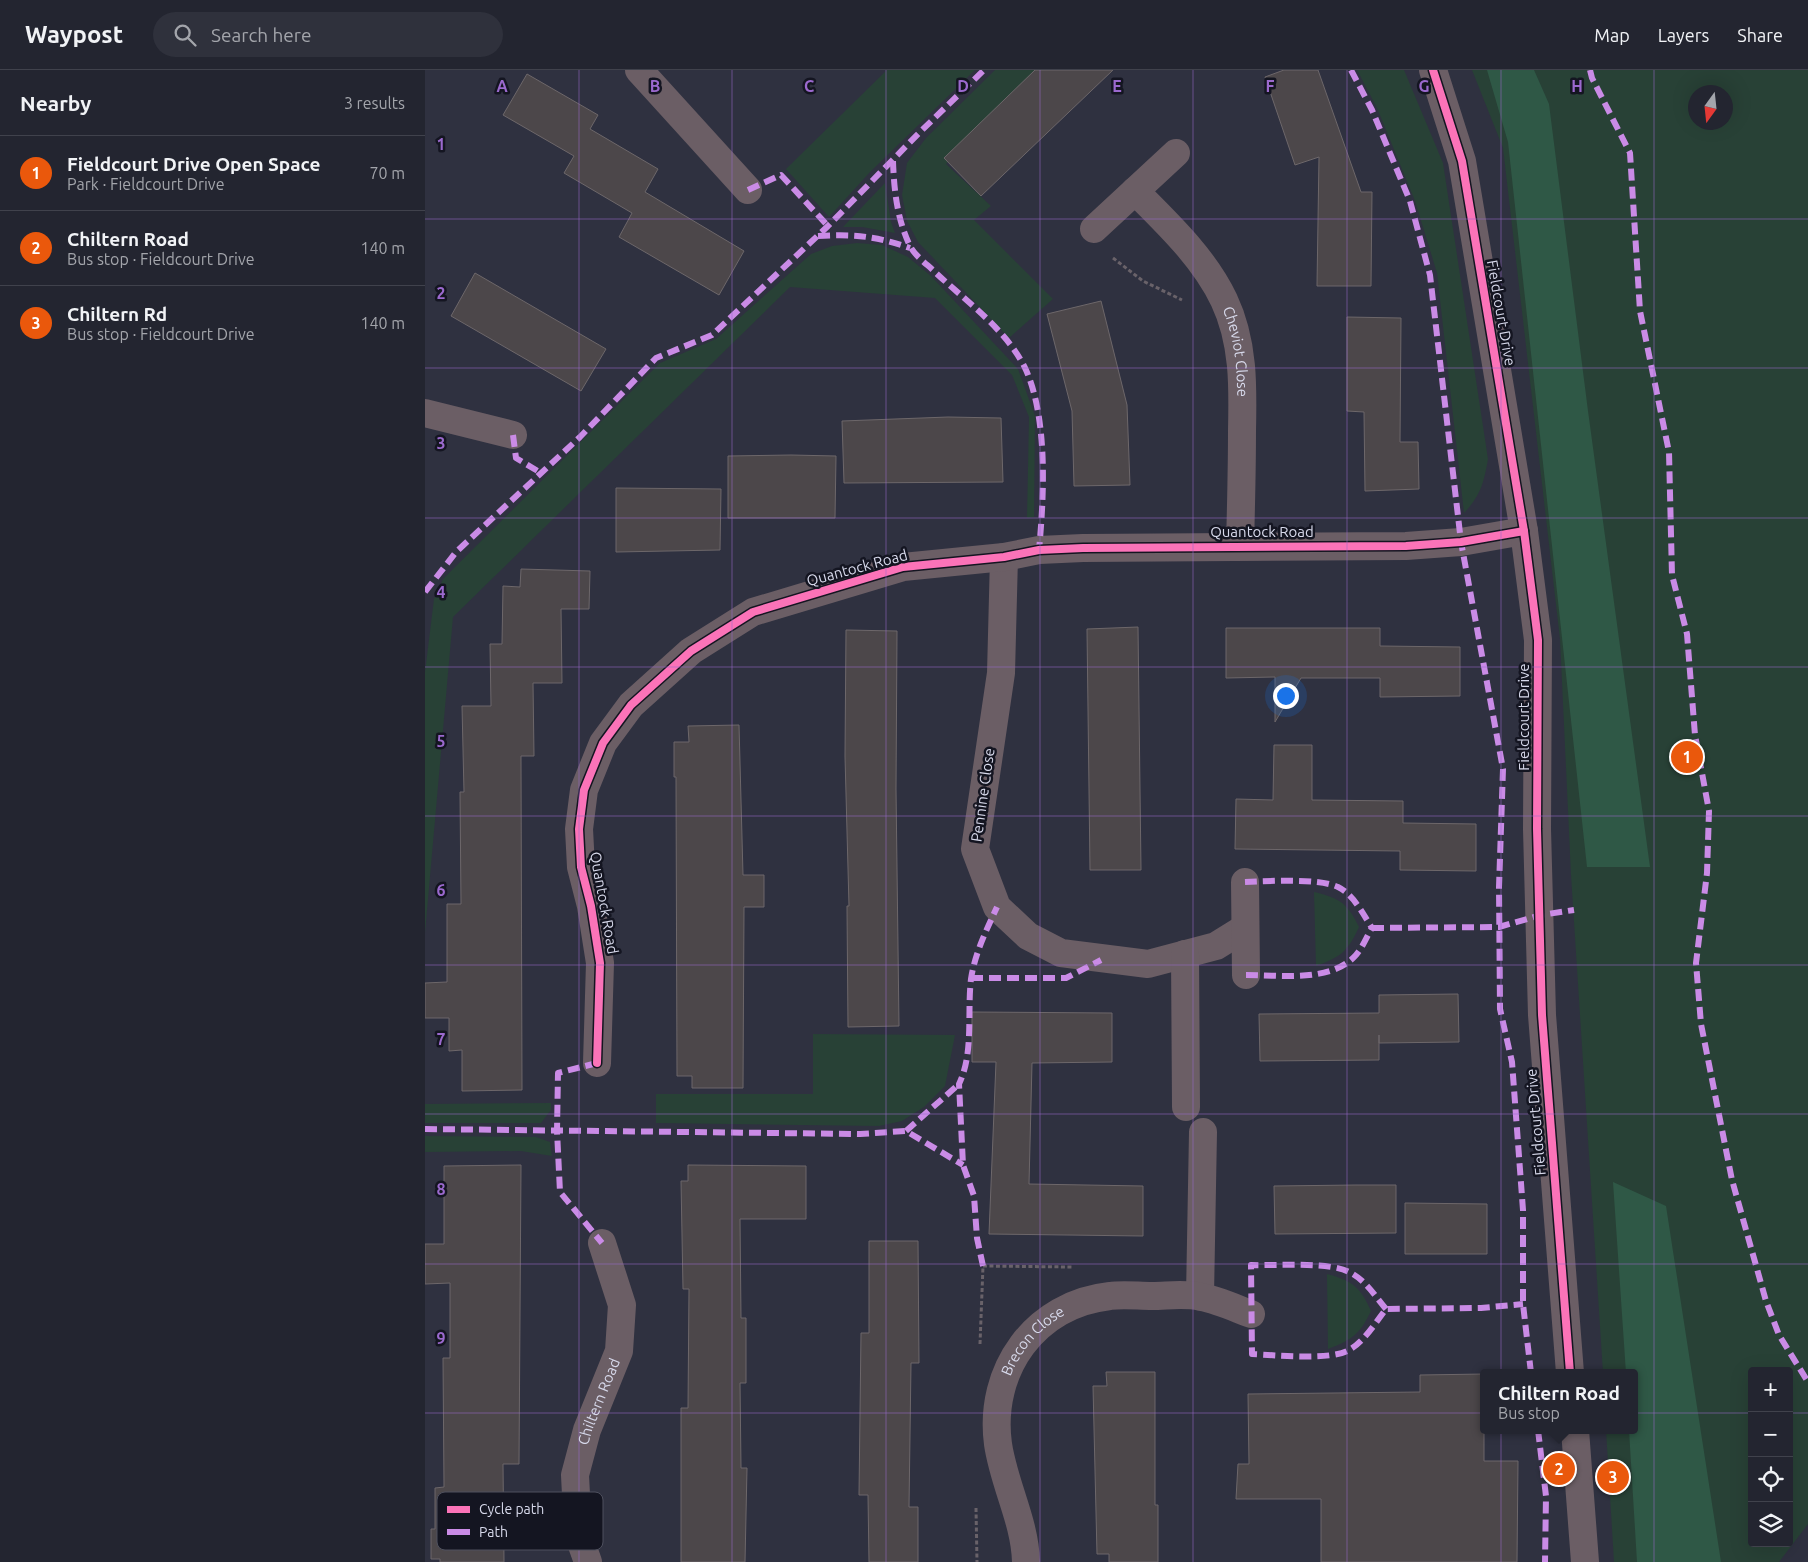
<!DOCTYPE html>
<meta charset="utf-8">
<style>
body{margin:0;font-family:Ubuntu,sans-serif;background:#2f313c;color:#f1f3f6}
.controls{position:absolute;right:15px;bottom:15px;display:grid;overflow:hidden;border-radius:5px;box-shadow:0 5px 20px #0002}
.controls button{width:45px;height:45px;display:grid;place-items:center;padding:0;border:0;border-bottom:1px solid #40424c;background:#232530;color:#f1f3f6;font:25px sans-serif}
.compass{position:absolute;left:1263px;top:15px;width:45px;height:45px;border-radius:50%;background:#232530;box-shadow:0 5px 20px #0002;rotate:195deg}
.you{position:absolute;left:860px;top:625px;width:18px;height:18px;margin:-12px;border:4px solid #fff;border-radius:50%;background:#1a73e8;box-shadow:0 0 0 8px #1a73e833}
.badge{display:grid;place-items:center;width:32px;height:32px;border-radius:50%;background:#ea580c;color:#fff;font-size:16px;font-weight:700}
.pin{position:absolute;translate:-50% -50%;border:2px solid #fff;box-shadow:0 1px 5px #0006}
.popup{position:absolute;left:1055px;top:1299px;width:158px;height:65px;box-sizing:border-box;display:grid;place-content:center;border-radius:5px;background:#232530;filter:drop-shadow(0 1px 4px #0005);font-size:16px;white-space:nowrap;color:#a3a5ab}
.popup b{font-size:19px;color:#f1f3f6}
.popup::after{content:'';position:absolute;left:50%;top:100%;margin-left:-10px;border:10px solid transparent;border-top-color:#232530}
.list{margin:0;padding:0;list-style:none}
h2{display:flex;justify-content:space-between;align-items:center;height:65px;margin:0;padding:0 20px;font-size:21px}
h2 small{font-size:16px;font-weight:400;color:#a3a5ab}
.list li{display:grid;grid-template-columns:32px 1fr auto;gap:15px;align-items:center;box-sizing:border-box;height:75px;padding:0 20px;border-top:1px solid #40424c}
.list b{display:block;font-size:19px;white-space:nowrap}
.list p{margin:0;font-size:16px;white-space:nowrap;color:#a3a5ab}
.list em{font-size:16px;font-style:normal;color:#a3a5ab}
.icon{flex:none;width:28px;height:28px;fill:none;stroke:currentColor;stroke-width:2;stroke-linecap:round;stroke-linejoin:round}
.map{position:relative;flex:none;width:1383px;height:1492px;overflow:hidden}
header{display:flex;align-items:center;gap:30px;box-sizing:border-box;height:70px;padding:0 25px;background:#232530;border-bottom:1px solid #40424c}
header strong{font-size:24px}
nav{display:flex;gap:28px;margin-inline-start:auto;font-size:18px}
.search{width:350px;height:45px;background:#2f313c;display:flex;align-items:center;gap:12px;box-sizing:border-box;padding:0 18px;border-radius:28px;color:#a3a5ab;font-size:19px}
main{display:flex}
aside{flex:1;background:#232530}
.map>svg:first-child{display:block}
.green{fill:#284136;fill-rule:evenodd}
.forest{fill:#2f5846}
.building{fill:#4c474a;stroke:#6d676a}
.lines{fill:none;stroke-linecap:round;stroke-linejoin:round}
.path{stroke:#696269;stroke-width:3;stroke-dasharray:4 2.5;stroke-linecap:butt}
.minor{stroke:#6b5e65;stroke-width:28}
.tertiary{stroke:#6b5e65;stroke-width:28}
.quiet{stroke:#ca8be6;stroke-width:6;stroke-dasharray:12 6;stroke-linecap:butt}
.cycleway-casing{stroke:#141521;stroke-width:11}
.cycleway{stroke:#fb73b8;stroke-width:8}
.grid{fill:none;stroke:#9b69ce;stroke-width:1;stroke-opacity:0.55}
.labels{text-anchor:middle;stroke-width:5;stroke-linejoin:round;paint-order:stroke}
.street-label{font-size:15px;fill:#d7d9eb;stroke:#141521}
.key{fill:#141521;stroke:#4e505e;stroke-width:1}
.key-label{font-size:14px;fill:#d7d9eb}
.grid-label{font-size:16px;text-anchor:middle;font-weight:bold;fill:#9b69ce;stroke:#141521;stroke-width:5;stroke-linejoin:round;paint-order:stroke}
</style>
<header>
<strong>Waypost</strong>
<div class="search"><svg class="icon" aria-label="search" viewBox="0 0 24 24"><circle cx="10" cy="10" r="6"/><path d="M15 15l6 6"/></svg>Search here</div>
<nav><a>Map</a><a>Layers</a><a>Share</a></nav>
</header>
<main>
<aside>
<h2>Nearby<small>3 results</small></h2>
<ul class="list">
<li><span class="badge">1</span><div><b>Fieldcourt Drive Open Space</b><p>Park · Fieldcourt Drive</p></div><em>70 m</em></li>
<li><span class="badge">2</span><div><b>Chiltern Road</b><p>Bus stop · Fieldcourt Drive</p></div><em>140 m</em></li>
<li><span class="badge">3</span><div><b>Chiltern Rd</b><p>Bus stop · Fieldcourt Drive</p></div><em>140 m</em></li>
</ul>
</aside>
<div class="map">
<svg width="1383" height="1492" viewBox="0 0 1383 1492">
<rect width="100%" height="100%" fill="#2f3140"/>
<g class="green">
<polygon points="462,0 550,0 445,102 404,147 361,99"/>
<polygon points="570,0 613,0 521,94 566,136 549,150 628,229 584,268 493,172 482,151 477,125 482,93 501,68"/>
<path d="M932 0H979L1018 93 1063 389C1059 412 1056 425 1039 443L1012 203 990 131 952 38Z"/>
<path d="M1047 0H1383V1454L1354 1492H1189L1181 1360H1209V1303H1178L1146 805 1135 569 1078 78ZM1270 22H1300V52H1270ZM1327 1301H1364V1473H1327Z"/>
<polygon points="460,113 466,152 470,163 437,157 418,157"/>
<polygon points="432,173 457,175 483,187 506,206 593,299 610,346 609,447 602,448 604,347 587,305 510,228 365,217 28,547 0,863 0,602 9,529 18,509 235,293 291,269 386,184 407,176"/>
<path d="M889 822C915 828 922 833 934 857 923 881 916 887 891 896Z"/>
<polygon points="388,964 530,965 520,1016 499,1037 477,1051 454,1056 231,1053 231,1024 388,1024"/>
<polygon points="126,1033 126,1040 116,1053 0,1053 0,1034"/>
<polygon points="0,1066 111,1067 125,1072 127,1086 96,1081 0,1082"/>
<path d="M902 1204C928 1211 935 1217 946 1241 935 1264 927 1270 903 1279Z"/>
</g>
<g class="forest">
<polygon points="1062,0 1109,0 1124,34 1163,341 1225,797 1162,797 1083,72"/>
<polygon points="1188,1112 1241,1136 1296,1492 1212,1492 1204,1360 1209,1360 1209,1303 1201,1303"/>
</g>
<g class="building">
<polygon points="610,0 688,0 556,126 519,88"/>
<polygon points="859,0 893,0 936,122 947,122 946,216 892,216 894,87 870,95 840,7"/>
<polygon points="102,4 173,45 165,59 233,99 220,122 319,181 294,225 194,167 207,143 139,103 149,86 78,45"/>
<polygon points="50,203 181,279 156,321 26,246"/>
<polygon points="676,231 702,335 705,415 649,416 647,341 622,244"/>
<polygon points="922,247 976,248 975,372 993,372 994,419 940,421 939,342 922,341"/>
<polygon points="523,347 576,348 578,412 419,413 417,351"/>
<polygon points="366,385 411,386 410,448 303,448 303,386"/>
<polygon points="191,418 296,419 295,480 191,482"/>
<polygon points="96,499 165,501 164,539 136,539 137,613 108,613 109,686 96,686 97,1020 37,1021 37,980 24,981 24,948 0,948 0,913 22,912 22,834 36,834 35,722 39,722 37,636 66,636 65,574 77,574 78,516 95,517"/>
<polygon points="713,557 716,800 665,800 662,559"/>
<polygon points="801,558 955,558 955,576 1035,577 1035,626 955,627 955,608 876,608 850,652 850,607 801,608"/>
<polygon points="421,560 472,561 471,719 474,956 423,957 422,836 424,836 420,686"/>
<polygon points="314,655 318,805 339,805 339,837 319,837 318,1018 267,1018 267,1006 252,1006 251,707 249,707 249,672 264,672 263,656"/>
<polygon points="849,675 887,675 887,730 978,731 978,753 1051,754 1051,801 975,800 975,781 810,779 811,729 848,730"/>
<polygon points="1033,924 1034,972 954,973 954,965 954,990 835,991 834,944 954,943 954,925"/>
<polygon points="547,942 687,943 687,992 607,993 604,1114 718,1116 718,1166 564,1164 571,992 547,992"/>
<polygon points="96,1095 94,1394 78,1394 79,1492 15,1492 15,1489 6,1489 6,1459 10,1459 10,1418 19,1417 18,1288 25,1288 25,1213 0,1214 0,1174 19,1174 19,1096"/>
<polygon points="263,1095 381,1096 381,1149 315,1149 316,1248 321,1248 321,1313 315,1313 316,1398 322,1398 320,1492 256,1492 256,1338 263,1338 264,1219 258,1219 256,1111 263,1111"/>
<polygon points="931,1115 971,1115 971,1163 850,1164 849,1116"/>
<polygon points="980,1133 1062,1134 1062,1184 980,1184"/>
<polygon points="444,1171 493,1171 494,1293 486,1293 484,1437 493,1437 493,1492 444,1492 443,1425 434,1425 436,1263 444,1263"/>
<polygon points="681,1302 730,1302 730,1435 733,1435 733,1492 684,1492 684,1484 672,1484 668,1316 682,1316"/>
<polygon points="1059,1304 1059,1391 1093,1391 1092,1492 896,1492 896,1429 811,1429 813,1394 824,1394 823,1324 995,1322 995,1305"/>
</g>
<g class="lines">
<g class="path">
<polyline points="688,188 718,211 757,230"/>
<polyline points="555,1274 558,1196 647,1197"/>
<polyline points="551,1438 552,1492"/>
</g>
<g class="minor">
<polyline points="214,0 323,120"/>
<path id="s1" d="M710 121C743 154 779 188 799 230 819 272 818 317 817 361 817 400 816 438 815 476"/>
<polyline points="669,159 751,83"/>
<polyline points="0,343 88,365"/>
<polyline points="579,487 576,603 550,779 572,837 603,866 636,883 723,894 791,876 820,858"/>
<polyline points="820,812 821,905"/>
<polyline points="760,884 761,1037"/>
<polyline points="172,993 175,893 166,836 156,797 154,759 159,720 178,673 206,635 266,581 328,542 478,497 579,487 614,480 658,478 981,476 1036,472 1099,461"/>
<polyline points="775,1226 778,1062"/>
<path id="s2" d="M163 1492 153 1464 150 1405 162 1360 194 1281 197 1235 177 1173"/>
<path id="s3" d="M601 1492C600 1451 579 1415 573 1374 563 1300 610 1234 685 1226 698 1224 713 1226 727 1226 742 1226 761 1223 776 1227 793 1230 810 1238 826 1244"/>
</g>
<g class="tertiary">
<polyline points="1008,0 1037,91 1099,461 1113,570 1112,759 1117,945 1145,1303"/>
<polyline points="1150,1360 1160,1492"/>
</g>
<g class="quiet">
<polyline points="926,0 947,40 985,131 1005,205 1036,472 1078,699 1074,817 1075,939 1087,992 1098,1140 1098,1234 1106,1303"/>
<polyline points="1165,0 1167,8 1205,83 1215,241 1244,382 1247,505 1262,564 1270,665 1284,741 1282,803 1271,893 1276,954 1307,1110 1341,1231 1354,1265 1383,1312"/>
<path d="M468 91C469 120 472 149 485 176 490 186 503 195 511 203 542 232 583 261 601 300 623 350 619 427 614 480"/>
<polyline points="323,120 356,105 403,156"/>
<path d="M393 166C430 164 450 166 485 178"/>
<polyline points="88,365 91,388 116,403"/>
<polyline points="0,522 31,482 155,367 231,288 287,265 403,156 494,63 559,0"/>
<path d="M820 812C842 811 894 808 913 817 929 825 938 844 947 858"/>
<polyline points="947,858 1074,857 1116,845 1149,840"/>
<path d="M821 905C855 905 906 913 931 885 938 877 942 866 947 858"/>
<polyline points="546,908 641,908 676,890"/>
<polyline points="172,993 133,1003 132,1061 135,1122 177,1173"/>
<polyline points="0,1059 435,1064 481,1061 538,1095"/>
<polyline points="481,1061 534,1014"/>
<path d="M558 1196 552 1168 549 1126 538 1095 534 1014C549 983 542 943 546 909 550 883 561 861 572 837"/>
<path d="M961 1239C950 1226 941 1211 926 1203 906 1191 851 1196 826 1195L827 1284C850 1285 905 1291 924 1280 939 1272 951 1252 961 1239L1056 1238 1098 1234"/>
<polyline points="1113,1360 1121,1426 1120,1492"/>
</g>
<g class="cycleway-casing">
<g id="cycleway">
<polyline points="1008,0 1037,91 1099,461 1113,570 1112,759 1117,945 1145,1303"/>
<polyline points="172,993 175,893 166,836 156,797 154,759 159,720 178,673 206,635 266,581 328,542 478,497 579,487 614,480 658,478 981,476 1036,472 1099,461"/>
</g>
</g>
<use href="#cycleway" class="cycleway"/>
</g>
<path class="grid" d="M154 0V1492M307 0V1492M461 0V1492M615 0V1492M768 0V1492M922 0V1492M1076 0V1492M1229 0V1492M0 149H1383M0 298H1383M0 448H1383M0 597H1383M0 746H1383M0 895H1383M0 1044H1383M0 1194H1383M0 1343H1327M1364 1343H1383"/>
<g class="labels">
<g class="street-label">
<text transform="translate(1076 243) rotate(80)" y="5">Fieldcourt Drive</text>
<text dy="5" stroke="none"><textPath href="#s1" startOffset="195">Cheviot Close</textPath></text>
<text x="837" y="467">Quantock Road</text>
<text transform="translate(432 498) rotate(-15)" y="5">Quantock Road</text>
<text transform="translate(1099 647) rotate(-90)" y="5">Fieldcourt Drive</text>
<text transform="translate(558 725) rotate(-82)" y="5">Pennine Close</text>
<text transform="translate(179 833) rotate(80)" y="5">Quantock Road</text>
<text transform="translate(1111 1052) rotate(-95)" y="5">Fieldcourt Drive</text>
<text dy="5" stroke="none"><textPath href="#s3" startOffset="236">Brecon Close</textPath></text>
<text dy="5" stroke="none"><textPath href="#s2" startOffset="166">Chiltern Road</textPath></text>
</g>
</g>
<rect x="12" y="1422" width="166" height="58" rx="8" class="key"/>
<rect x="22" y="1436" width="23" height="7" fill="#fb73b8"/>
<rect x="22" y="1459" width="23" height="6" fill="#ca8be6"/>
<g class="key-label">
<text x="54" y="1444">Cycle path</text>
<text x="54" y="1467">Path</text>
</g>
<g class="grid-label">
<text x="77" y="22">A</text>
<text x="230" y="22">B</text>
<text x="384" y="22">C</text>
<text x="538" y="22">D</text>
<text x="692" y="22">E</text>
<text x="845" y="22">F</text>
<text x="999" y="22">G</text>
<text x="1152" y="22">H</text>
<text x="16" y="80">1</text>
<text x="16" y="229">2</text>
<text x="16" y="379">3</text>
<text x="16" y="528">4</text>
<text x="16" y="677">5</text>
<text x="16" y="826">6</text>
<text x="16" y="975">7</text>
<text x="16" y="1125">8</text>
<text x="16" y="1274">9</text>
</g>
</svg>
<div class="controls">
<button>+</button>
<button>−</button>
<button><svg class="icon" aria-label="locate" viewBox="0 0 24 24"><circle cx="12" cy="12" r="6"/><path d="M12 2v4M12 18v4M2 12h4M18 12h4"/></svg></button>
<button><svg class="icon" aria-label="layers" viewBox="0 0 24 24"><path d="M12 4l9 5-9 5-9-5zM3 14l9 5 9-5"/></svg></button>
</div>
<svg class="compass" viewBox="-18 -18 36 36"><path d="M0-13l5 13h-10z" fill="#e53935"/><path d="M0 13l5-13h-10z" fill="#a3a5ab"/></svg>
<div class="you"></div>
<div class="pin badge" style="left:1262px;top:687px">1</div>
<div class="pin badge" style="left:1134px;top:1399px">2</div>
<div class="popup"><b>Chiltern Road</b>Bus stop</div>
<div class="pin badge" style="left:1188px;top:1407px">3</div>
</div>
</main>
